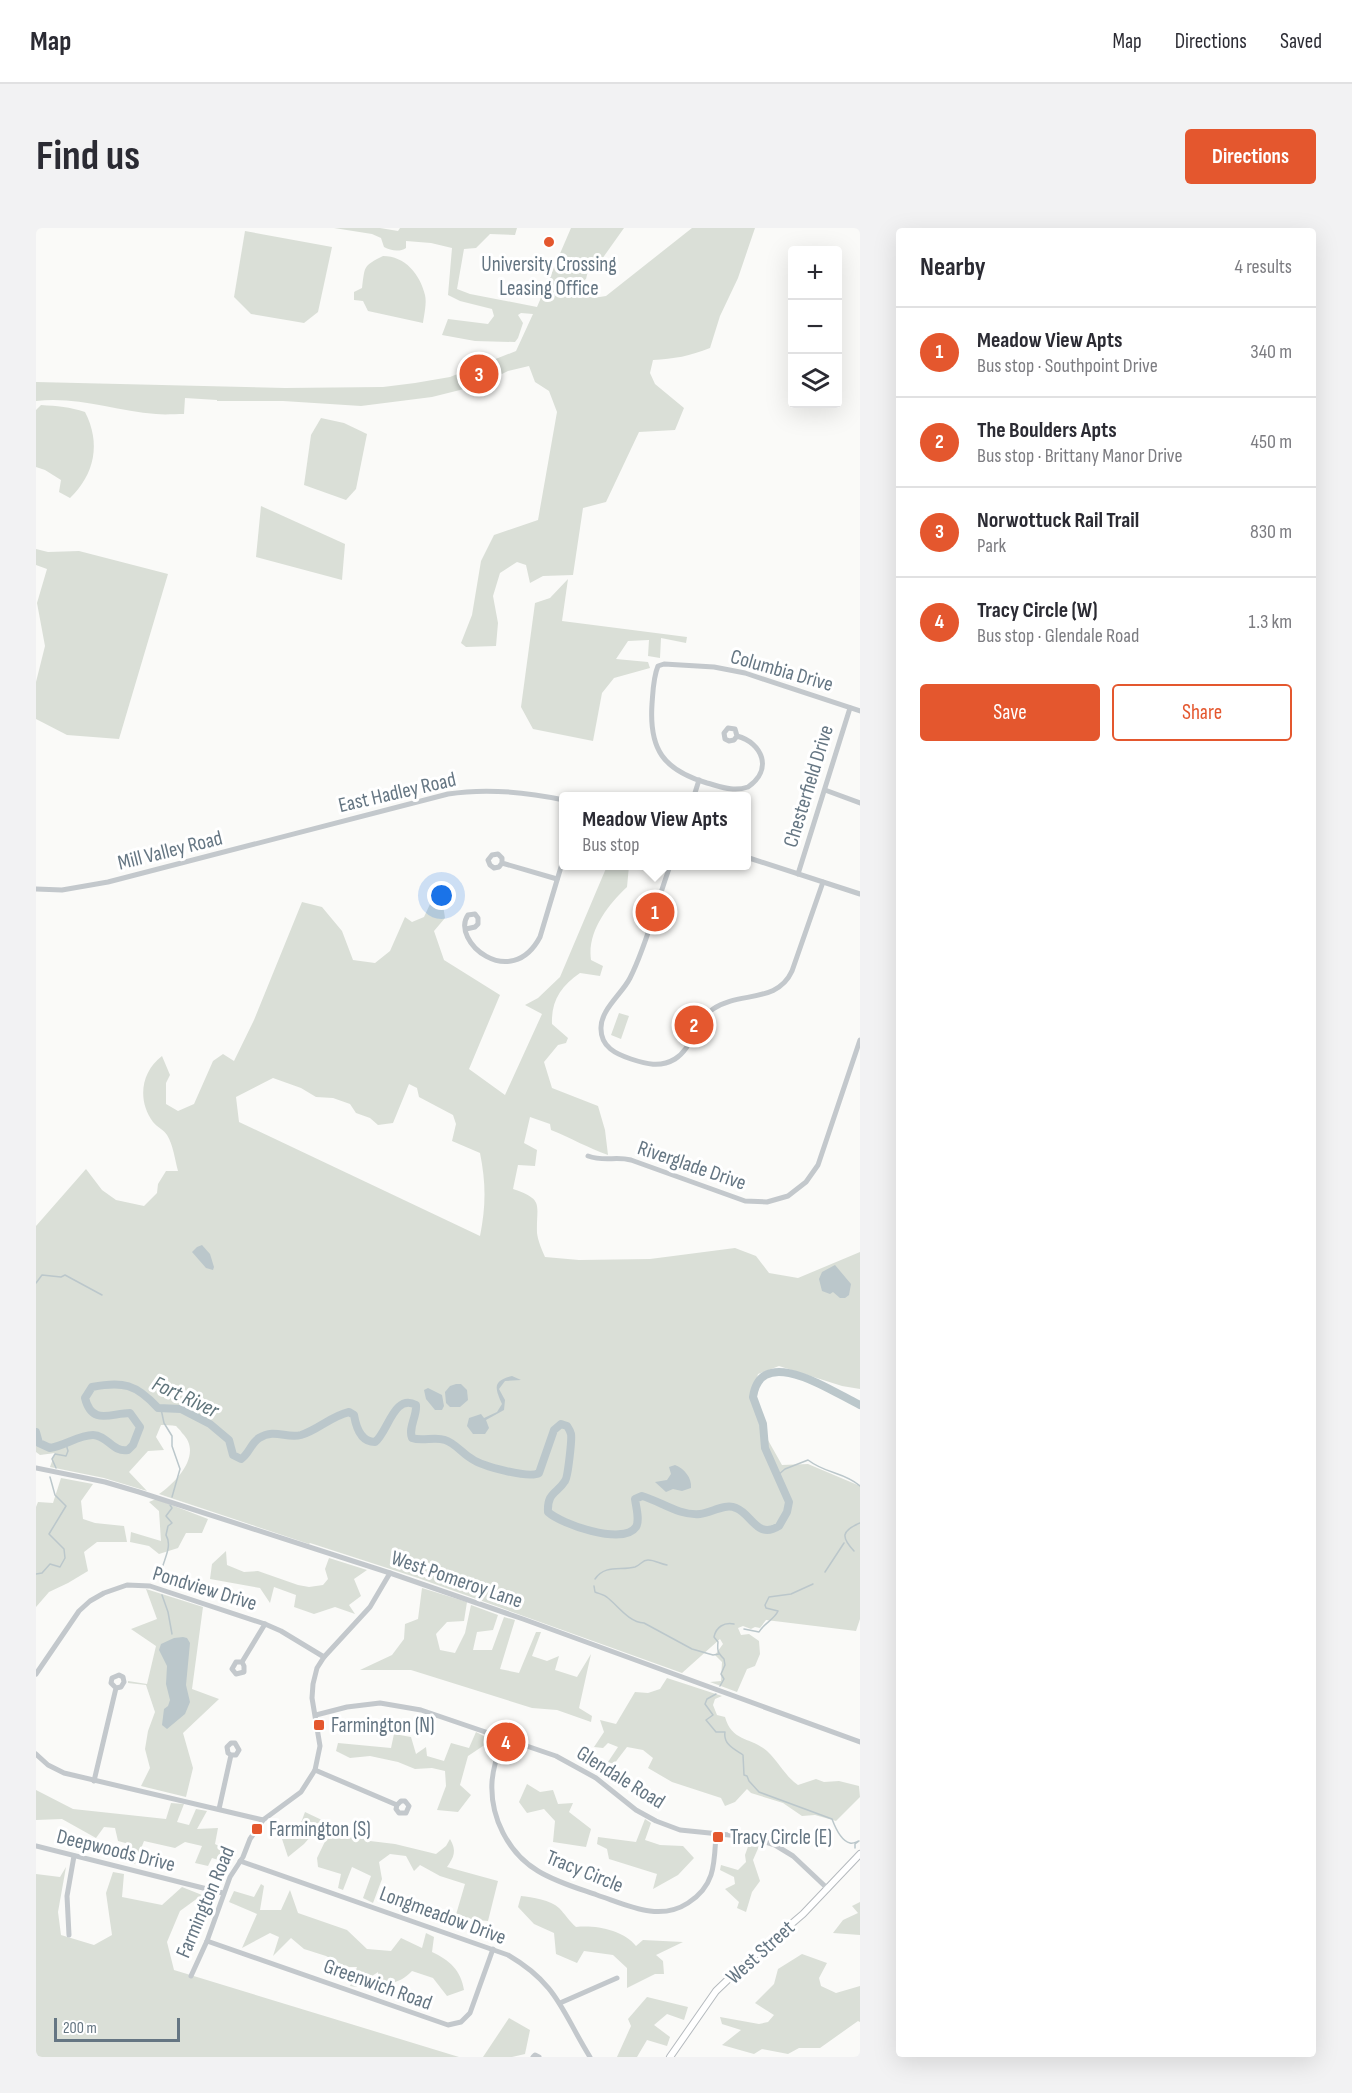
<!DOCTYPE html>
<meta charset="utf-8">
<style>
body{margin:0;font-family:"Sofia Sans Condensed",sans-serif;background:#f2f2f3;color:#2b2b33}
.controls{position:absolute;right:18px;top:18px;display:grid;overflow:hidden;border-radius:6px;box-shadow:0 6px 24px #0002}
.controls button{width:54px;height:54px;display:grid;place-items:center;padding:0;border:0;border-bottom:2px solid #e1e1e2;background:#fff;color:#2b2b33;font:30px sans-serif}
.scale{position:absolute;left:18px;bottom:15px;width:126px;box-sizing:border-box;padding-left:6px;border:3px solid #657683;border-top:0;font-size:16px;line-height:21px;white-space:nowrap;color:#657683;-webkit-text-stroke:4px #fff;paint-order:stroke}
.you{position:absolute;left:406px;top:668px;width:21px;height:21px;margin:-15px;border:4px solid #fff;border-radius:50%;background:#1a73e8;box-shadow:0 0 0 9px #1a73e833}
.badge{display:grid;place-items:center;width:39px;height:39px;border-radius:50%;background:#e4572e;color:#fff;font-size:20px;font-weight:700}
.pin{position:absolute;translate:-50% -50%;border:3px solid #fff;box-shadow:0 2px 6px #0006}
.popup{position:absolute;left:523px;top:564px;width:192px;height:78px;box-sizing:border-box;display:grid;place-content:center;border-radius:6px;background:#fff;filter:drop-shadow(0 2px 4px #0005);font-size:20px;white-space:nowrap;color:#7c7c81}
.popup b{font-size:22px;color:#2b2b33}
.popup::after{content:'';position:absolute;left:50%;top:100%;margin-left:-12px;border:12px solid transparent;border-top-color:#fff}
.list{margin:0;padding:0;list-style:none}
h2{display:flex;justify-content:space-between;align-items:center;height:78px;margin:0;padding:0 24px;font-size:26px}
h2 small{font-size:20px;font-weight:400;color:#7c7c81}
.list li{display:grid;grid-template-columns:39px 1fr auto;gap:18px;align-items:center;box-sizing:border-box;height:90px;padding:0 24px;border-top:2px solid #e1e1e2}
.list b{display:block;font-size:22px;white-space:nowrap}
.list p{margin:0;font-size:20px;white-space:nowrap;color:#7c7c81}
.list em{font-size:20px;font-style:normal;color:#7c7c81}
.actions{display:flex;gap:12px;padding:18px 24px}
.actions a{flex:1;padding:14px 0;border:2px solid #e4572e;border-radius:6px;text-align:center;font-size:21px;color:#e4572e}
.actions .main{background:#e4572e;color:#fff}
.icon{flex:none;width:33px;height:33px;fill:none;stroke:currentColor;stroke-width:2;stroke-linecap:round;stroke-linejoin:round}
.map{position:relative;flex:none;width:824px;height:1829px;overflow:hidden;border-radius:6px}
header{display:flex;align-items:center;gap:36px;box-sizing:border-box;height:84px;padding:0 30px;background:#fff;border-bottom:2px solid #e1e1e2}
header strong{font-size:28px}
nav{display:flex;gap:33px;margin-inline-start:auto;font-size:21px}
.intro{display:flex;align-items:center;justify-content:space-between;box-sizing:border-box;height:144px;padding:0 36px}
h1{margin:0;font-size:42px}
.button{padding:15px 27px;border-radius:6px;background:#e4572e;color:#fff;font-size:21px;font-weight:700}
main{display:flex;gap:36px;padding:0 36px}
aside{flex:1;background:#fff;border-radius:6px;box-shadow:0 6px 24px #0002}
.map>svg:first-child{display:block}
.green{fill:#dadfd7;fill-rule:evenodd}
.water{fill:#bbc7cb}
.lines{fill:none;stroke-linecap:round;stroke-linejoin:round}
.stream{stroke:#bbc7cb;stroke-width:1.5}
.river{stroke:#bbc7cb;stroke-width:8}
.major-casing{stroke:#b5babe;stroke-width:8}
.minor{stroke:#c3c8cc;stroke-width:5}
.major{stroke:#fff;stroke-width:6}
.poi-dot{fill:#e4572e;stroke:#fff;stroke-width:2}
.labels{text-anchor:middle;stroke-width:6;stroke-linejoin:round;paint-order:stroke}
.poi-label{font-size:21px;fill:#657683;stroke:#fff;text-anchor:start}
.street-label{font-size:21px;fill:#657683;stroke:#fff}
.water-label{font-size:22px;font-style:italic;fill:#60757c;stroke:#fff}
</style>
<header>
<strong>Map</strong>
<nav><a>Map</a><a>Directions</a><a>Saved</a></nav>
</header>
<div class="intro"><h1>Find us</h1><a class="button">Directions</a></div>
<main>
<div class="map">
<svg width="824" height="1829" viewBox="0 0 824 1829">
<rect width="100%" height="100%" fill="#fafaf8"/>
<g class="green">
<path d="M298 0H344L362 3 364 0H481L479 7 454 6 440 20 428 21 421 61 434 66 501 79 535 0H588L566 31H555L550 51 538 59C547 70 556 71 570 68L656 0H719L702 50 684 88 674 120C654 128 638 131 617 132L614 145 619 156 648 180 639 202 603 204 570 274 547 280 537 347 507 348 494 355 490 337 481 334 464 345 457 368 462 395 460 418 430 419 425 415 436 387 445 333 458 307 502 292 521 184 513 163 499 154 493 138 472 143 444 157 396 169 325 178 247 173H181V172L149 170 148 186C139 186 129 187 120 186 80 183 41 168 0 173V154L249 160 347 159 379 155 414 149 480 123 497 86 485 85 482 87 487 95 482 110 479 114 439 113 406 107 412 91 452 96 458 88 456 81 424 73 412 67 416 20 395 15 370 13V20C364 24 355 23 348 19L345 10 336 6Z"/>
<polygon points="209,3 296,19 282,84 268,95 215,86 198,69"/>
<path d="M347 28C369 28 384 46 389 67 391 75 388 87 387 95L332 83 327 73 318 72V64L326 60C329 38 327 38 347 28Z"/>
<path d="M5 177C21 178 34 179 49 184 65 215 59 246 34 270L23 264 25 252 9 242 0 239V182Z"/>
<polygon points="285,190 308,195 331,206 320,261 310,272 268,257 275,207"/>
<polygon points="225,278 309,316 306,352 220,329"/>
<polygon points="0,321 12,324 43,323 132,346 83,511 31,507 0,491 0,454 9,418 1,375 11,341 0,337"/>
<polygon points="532,351 526,393 651,409 650,415 625,410 624,430 612,428 613,412 592,413 580,431 612,434 614,440 578,450 566,465 557,513 497,501 485,479 499,375 514,370"/>
<path d="M571 638H593L591 659C571 678 551 704 555 732L567 738 564 748 544 745C525 758 515 773 516 796L532 810 530 815 522 817 508 834 516 860 562 878 569 902 572 927C552 920 535 910 515 902L514 896 494 889 488 915 501 922 499 938 482 937 477 961C509 972 500 976 501 1005 502 1013 506 1022 509 1029L543 1032 614 1031 699 1020 720 1028 733 1045 762 1050 824 1024V1161L806 1158 743 1138 722 1146 715 1172 724 1198 746 1237 772 1236 824 1258V1391L820 1403 730 1392 724 1400 719 1399 715 1401 707 1398 702 1400 705 1407 713 1406 723 1413 724 1426 719 1438 711 1441 701 1464 674 1454 685 1453 686 1434 679 1427 687 1416 684 1411 646 1445 382 1350 274 1315 273 1316 123 1266C142 1253 167 1225 146 1205 146 1204 141 1199 140 1198 136 1197 129 1197 125 1197L120 1209 128 1222 112 1223 93 1244 111 1263 68 1250 14 1239 19 1225 4 1227 0 1224V998L50 941 66 962 80 972 108 978 121 965 122 956 130 943H142C139 932 137 916 131 907 128 902 121 899 117 894 101 872 105 844 126 828L134 847 130 855V876L142 883 158 876 177 833 187 826 198 833 218 792 266 674 286 679 306 703 317 732 339 735 354 723 369 689 376 694 388 689 401 661 407 677 409 690 398 703 408 732 464 767 433 841 469 867 506 786 489 777 502 770 524 749ZM237 850 265 860 280 869 297 870 314 876 320 885 334 890 342 897 357 895 373 856 381 860 383 869 417 887 420 896 416 913 444 925C450 955 450 978 444 1008L203 894 200 869Z"/>
<polygon points="583,785 593,788 585,811 575,807"/>
<polygon points="25,1250 57,1256 45,1273 47,1291 59,1295 88,1298 91,1314 61,1314 48,1324 52,1343 32,1355 13,1364 0,1379 0,1279 2,1274 17,1275"/>
<polygon points="120,1271 172,1291 166,1305 150,1305 142,1320 123,1326 113,1318 94,1314 95,1304 125,1313 123,1283 113,1274"/>
<polygon points="190,1323 191,1337 208,1344 222,1343 262,1357 273,1359 287,1357 292,1351 289,1341 293,1330 331,1342 318,1351 325,1368 313,1377 319,1386 299,1379 278,1386 258,1379 260,1367 238,1359 234,1375 224,1360 174,1351 176,1336"/>
<polygon points="386,1360 431,1374 428,1393 411,1394 400,1406 404,1422 419,1425 429,1405 435,1377 462,1387 457,1402 441,1404 437,1422 456,1422 468,1389 479,1392 464,1441 483,1445 500,1404 505,1404 496,1428 511,1433 523,1428 519,1442 541,1449 555,1426 543,1480 556,1488 555,1494 521,1482 496,1480 375,1442 324,1442 356,1427 368,1411 369,1396 382,1391"/>
<polygon points="110,1361 167,1379 156,1461 183,1471 147,1505 157,1540 150,1569 105,1558 114,1540 109,1521 112,1503 119,1484 110,1457 92,1455 92,1453 111,1456 120,1418 95,1401 121,1391"/>
<path d="M631 1450 686 1468 679 1471 677 1477 681 1487 689 1489C696 1514 715 1509 731 1523 743 1534 749 1548 762 1557L780 1551 788 1554 803 1553 823 1558 824 1569 800 1593 779 1587 766 1588 747 1575 715 1565 711 1561 699 1574 689 1578 685 1570 636 1554 612 1540 617 1530 607 1522 591 1519 578 1536 572 1534 582 1519 572 1515 567 1520 558 1519 568 1504 564 1492 580 1496 599 1464 612 1465 624 1461Z"/>
<polygon points="440,1504 456,1512 432,1528 424,1557 435,1567 422,1584 401,1582 410,1558 409,1543 396,1540 379,1541 362,1534 334,1528 314,1530 300,1523 302,1515 355,1520 358,1506 375,1509 380,1526 390,1519 391,1528 408,1533 415,1515 433,1520"/>
<polygon points="491,1556 504,1564 517,1562 522,1576 537,1575 533,1584 555,1601 550,1619 517,1614 519,1593 508,1581 491,1585 483,1574"/>
<polygon points="0,1562 37,1581 130,1591 135,1575 148,1576 141,1594 153,1597 160,1581 171,1583 161,1601 182,1600 179,1616 200,1627 195,1636 176,1630 172,1638 159,1635 166,1618 149,1614 139,1620 108,1613 99,1636 88,1633 93,1616 82,1613 79,1600 68,1599 60,1610 26,1591 0,1592"/>
<polygon points="269,1584 288,1593 268,1616 252,1629 246,1611 259,1611"/>
<polygon points="609,1591 615,1595 609,1612 624,1617 647,1618 658,1630 642,1647 617,1661 621,1646 573,1631 571,1621 561,1616 562,1609 600,1614"/>
<path d="M297 1597 334 1613 359 1616 400 1626 410 1618 414 1611C421 1623 418 1629 411 1639L462 1653 452 1693 419 1690 429 1656 404 1648 384 1637 378 1643 370 1628 354 1626 343 1634 346 1651 337 1675 327 1670 335 1648 316 1639 307 1662 302 1660 305 1646 282 1639 281 1630Z"/>
<polygon points="714,1613 724,1616 717,1632 724,1653 716,1664 710,1684 701,1680 703,1674 689,1661 699,1656 698,1649 684,1642 685,1637 702,1642 710,1634 709,1627"/>
<polygon points="30,1639 22,1684 25,1707 58,1717 76,1707 70,1665 77,1644 88,1646 86,1669 126,1677 146,1659 166,1667 144,1683 131,1714 138,1742 423,1829 0,1829 0,1646 24,1649"/>
<path d="M225 1656 228 1658 224 1682H245L254 1662 262 1685 311 1702 331 1721 355 1723 365 1710 386 1720 390 1705 398 1709 396 1724C413 1732 425 1742 428 1762L411 1768 397 1750 376 1743C367 1752 357 1758 343 1753L342 1744 320 1759 314 1758 321 1739H310L290 1728 268 1721 255 1710 237 1728 243 1709 234 1705 206 1720 221 1686 193 1674 198 1663 218 1669Z"/>
<path d="M485 1668C496 1669 515 1672 523 1680 529 1686 533 1693 540 1699 560 1697 587 1702 600 1718L607 1712 647 1714 620 1727 627 1733 628 1746H619L591 1760V1740L577 1727 548 1723 541 1735 520 1726 518 1705 498 1696 482 1679Z"/>
<polygon points="824,1674 824,1707 797,1705 807,1692 822,1685 816,1678"/>
<polygon points="766,1726 791,1735 783,1750 785,1758 800,1765 824,1758 824,1794 822,1793 784,1820 763,1820 752,1826 726,1821 718,1826 686,1817 705,1802 686,1796 684,1789 723,1796 732,1794 738,1787 719,1775 738,1756 742,1741"/>
<polygon points="611,1769 652,1779 648,1792 631,1786 618,1797 634,1809 631,1818 611,1812 601,1829 581,1829 595,1798 592,1791"/>
<polygon points="473,1790 494,1802 489,1826 476,1829 447,1829"/>
</g>
<g class="water">
<polygon points="166,1017 174,1026 178,1039 177,1042 170,1040 156,1024 161,1019"/>
<polygon points="799,1037 815,1056 813,1067 809,1070 804,1070 797,1064 794,1066 786,1063 783,1051 786,1044"/>
<path d="M476 1148 485 1152 469 1153 463 1161 469 1172 468 1182 450 1192 453 1200 449 1206H437L431 1198 433 1190 445 1186 448 1190 461 1184 466 1176C459 1160 456 1153 476 1148Z"/>
<polygon points="420,1156 425,1156 431,1162 432,1172 424,1179 414,1179 410,1175 409,1164 414,1158"/>
<polygon points="392,1160 406,1167 408,1178 406,1182 399,1182 390,1171 388,1162"/>
<path d="M639 1237C648 1240 656 1250 655 1260L646 1263 637 1261 630 1264 619 1254 631 1252 635 1246 633 1239Z"/>
<polygon points="147,1409 151,1410 154,1415 150,1457 154,1474 149,1486 131,1501 126,1497 128,1481 132,1478 134,1472 130,1456 131,1438 123,1422 125,1416 138,1410"/>
</g>
<g class="lines">
<g class="stream">
<polyline points="0,1055 6,1047 25,1049 29,1047 66,1067"/>
<polyline points="125,1181 128,1195 136,1208 136,1218 144,1241 136,1269"/>
<polyline points="20,1240 16,1231 19,1226 30,1228 32,1223 30,1216"/>
<path d="M742 1247 749 1241 772 1232C790 1246 808 1244 824 1258"/>
<path d="M818 1323C805 1309 805 1303 824 1295"/>
<polyline points="789,1344 808,1315"/>
<path d="M125 1345C127 1332 137 1319 130 1307L132 1298 136 1295 130 1288 136 1280 134 1277"/>
<polyline points="0,1346 6,1345 14,1336 24,1339 29,1330 28,1321 13,1306 30,1278 19,1267 14,1249"/>
<path d="M559 1351C569 1336 585 1343 599 1339 605 1337 606 1332 612 1332 619 1332 624 1336 631 1337"/>
<path d="M558 1358 559 1364C563 1366 568 1366 572 1370 583 1379 593 1394 608 1395L656 1421 677 1427 683 1426"/>
<polyline points="126,1367 132,1384 136,1406"/>
<path d="M708 1401 723 1404C728 1395 738 1392 742 1383L730 1380 729 1377 733 1369 755 1366 777 1356"/>
<path d="M684 1458 688 1451 685 1446 689 1437 688 1431C682 1425 681 1423 682 1414L678 1409C680 1399 688 1394 698 1396"/>
<path d="M680 1466 671 1471 669 1476 677 1487 670 1492 680 1504H689C687 1516 698 1521 707 1527L708 1547 711 1548 713 1553 723 1564 796 1591C799 1599 805 1613 814 1615 817 1616 820 1614 823 1613L819 1616V1620"/>
</g>
<path class="river" d="M0 1204 3 1215 14 1220C28 1218 43 1207 57 1207 71 1207 77 1225 92 1222L97 1217 104 1199 94 1185C75 1185 56 1198 49 1170L56 1159C87 1153 100 1156 122 1180L145 1181 174 1196 193 1212 197 1227 205 1231C213 1226 215 1215 223 1210 239 1200 250 1211 265 1207 282 1202 295 1188 313 1184L318 1187C320 1199 325 1214 339 1214 352 1204 358 1165 380 1177 381 1189 372 1199 376 1210 387 1214 398 1208 409 1212 419 1215 427 1226 436 1231 446 1238 493 1251 503 1245L518 1202 525 1196 531 1198C533 1201 534 1202 535 1206 536 1211 532 1249 529 1253 521 1266 511 1264 512 1284 525 1296 587 1318 600 1299 604 1292 600 1279 599 1271L606 1268C624 1273 643 1288 664 1286 675 1285 689 1275 700 1280 716 1286 721 1312 743 1298L751 1284 753 1274 729 1220 727 1196 717 1169C725 1114 798 1165 824 1177"/>
<g class="major-casing">
<polyline id="major" points="634,1829 680,1763 704,1740 767,1686 824,1626"/>
</g>
<g class="minor">
<path d="M701 508 698 512 693 513 689 511 688 505 692 500 699 501 701 508C727 515 737 542 712 559 697 564 686 559 671 555 627 542 613 521 616 476 617 464 617 450 622 438L628 436 678 439 709 445 824 483"/>
<polyline points="789,562 824,575"/>
<polyline points="658,568 663,552"/>
<polyline points="710,629 824,666"/>
<polyline points="466,635 463,639 458,640 454,637 452,632 456,627 462,626 466,630 466,635 521,651"/>
<path d="M634 638C621 673 611 717 594 750 586 766 564 782 565 801 565 819 580 826 595 831 610 836 624 840 639 831 657 820 658 794 677 781 703 763 741 776 756 743L787 654"/>
<polyline points="762,646 814,480"/>
<path d="M0 661 26 662 72 654 412 566C450 560 490 564 528 572"/>
<path d="M430 701 439 699 442 696V690L439 686 432 687C414 713 475 764 504 709L528 629"/>
<path d="M552 928C569 934 579 928 595 932L709 973 731 974 752 968 770 954 782 937 824 812"/>
<polyline points="0,1240 69,1254 103,1264 354,1345 487,1391 824,1514"/>
<polyline points="206,1434 208,1438 208,1444 200,1446 196,1441 200,1434 206,1434 229,1396"/>
<polyline points="0,1446 43,1383 54,1373 68,1365 91,1357 114,1358 229,1396 245,1403 288,1429"/>
<polyline points="280,1487 311,1479 344,1475 385,1482 520,1528 560,1550 600,1582 620,1593 644,1602 713,1609 739,1617 757,1628 792,1661"/>
<path d="M467 1510C462 1524 457 1539 456 1554 454 1589 472 1625 502 1643 520 1654 541 1660 561 1667 591 1677 623 1694 652 1675 663 1668 671 1659 675 1647 679 1635 679 1620 680 1607"/>
<polyline points="0,1526 12,1537 28,1545 227,1592"/>
<polyline points="279,1542 361,1577 365,1573 369,1573 373,1578 370,1585 363,1585 360,1581 361,1577"/>
<polyline points="58,1553 80,1460 85,1459 88,1454 87,1449 83,1447 76,1450 75,1455 80,1460"/>
<polyline points="183,1581 195,1527 200,1527 203,1522 199,1515 195,1515 191,1519 192,1525 195,1527"/>
<polyline points="0,1618 187,1665"/>
<path d="M204 1633 472 1727C522 1756 526 1784 554 1829"/>
<polyline points="33,1707 31,1668 38,1628"/>
<polyline points="171,1713 412,1797 425,1794 434,1785 457,1721"/>
<polyline points="155,1748 171,1713 194,1649 207,1629 214,1611 227,1592 265,1564 279,1542 284,1518 276,1470 277,1456 281,1440 288,1429 334,1379 354,1345"/>
<polyline points="524,1775 581,1750"/>
<polyline points="497,1829 499,1827 503,1829"/>
</g>
<use href="#major" class="major"/>
</g>
<g class="poi-dot">
<circle cx="513" cy="14" r="6"/>
<rect x="277" y="1491" width="12" height="12" rx="3"/>
<rect x="215" y="1595" width="12" height="12" rx="3"/>
<rect x="676" y="1603" width="12" height="12" rx="3"/>
</g>
<g class="labels">
<g class="poi-label">
<text x="513" y="43" text-anchor="middle">University Crossing<tspan x="513" dy="24">Leasing Office</tspan></text>
<text x="295" y="1504">Farmington (N)</text>
<text x="233" y="1608">Farmington (S)</text>
<text x="694" y="1616">Tracy Circle (E)</text>
</g>
<g class="street-label">
<text transform="translate(746 442) rotate(16)" y="7">Columbia Drive</text>
<text transform="translate(772 558) rotate(-73)" y="7">Chesterfield Drive</text>
<text transform="translate(361 564) rotate(-13)" y="7">East Hadley Road</text>
<text transform="translate(134 622) rotate(-14)" y="7">Mill Valley Road</text>
<text transform="translate(656 937) rotate(19)" y="7">Riverglade Drive</text>
<text transform="translate(421 1351) rotate(19)" y="7">West Pomeroy Lane</text>
<text transform="translate(169 1360) rotate(17)" y="7">Pondview Drive</text>
<text transform="translate(585 1549) rotate(32)" y="7">Glendale Road</text>
<text transform="translate(80 1622) rotate(14)" y="7">Deepwoods Drive</text>
<text transform="translate(549 1643) rotate(22)" y="7">Tracy Circle</text>
<text transform="translate(169 1674) rotate(-67)" y="7">Farmington Road</text>
<text transform="translate(407 1687) rotate(20)" y="7">Longmeadow Drive</text>
<text transform="translate(724 1724) rotate(-42)" y="7">West Street</text>
<text transform="translate(342 1756) rotate(20)" y="7">Greenwich Road</text>
</g>
<g class="water-label">
<text transform="translate(150 1168) rotate(25)" y="8">Fort River</text>
</g>
</g>
</svg>
<div class="controls">
<button>+</button>
<button>−</button>
<button><svg class="icon" aria-label="layers" viewBox="0 0 24 24"><path d="M12 4l9 5-9 5-9-5zM3 14l9 5 9-5"/></svg></button>
</div>
<div class="scale">200 m</div>
<div class="you"></div>
<div class="pin badge" style="left:619px;top:684px">1</div>
<div class="popup"><b>Meadow View Apts</b>Bus stop</div>
<div class="pin badge" style="left:658px;top:797px">2</div>
<div class="pin badge" style="left:443px;top:146px">3</div>
<div class="pin badge" style="left:470px;top:1514px">4</div>
</div>
<aside>
<h2>Nearby<small>4 results</small></h2>
<ul class="list">
<li><span class="badge">1</span><div><b>Meadow View Apts</b><p>Bus stop · Southpoint Drive</p></div><em>340 m</em></li>
<li><span class="badge">2</span><div><b>The Boulders Apts</b><p>Bus stop · Brittany Manor Drive</p></div><em>450 m</em></li>
<li><span class="badge">3</span><div><b>Norwottuck Rail Trail</b><p>Park</p></div><em>830 m</em></li>
<li><span class="badge">4</span><div><b>Tracy Circle (W)</b><p>Bus stop · Glendale Road</p></div><em>1.3 km</em></li>
</ul>
<div class="actions"><a class="main">Save</a><a>Share</a></div>
</aside>
</main>
